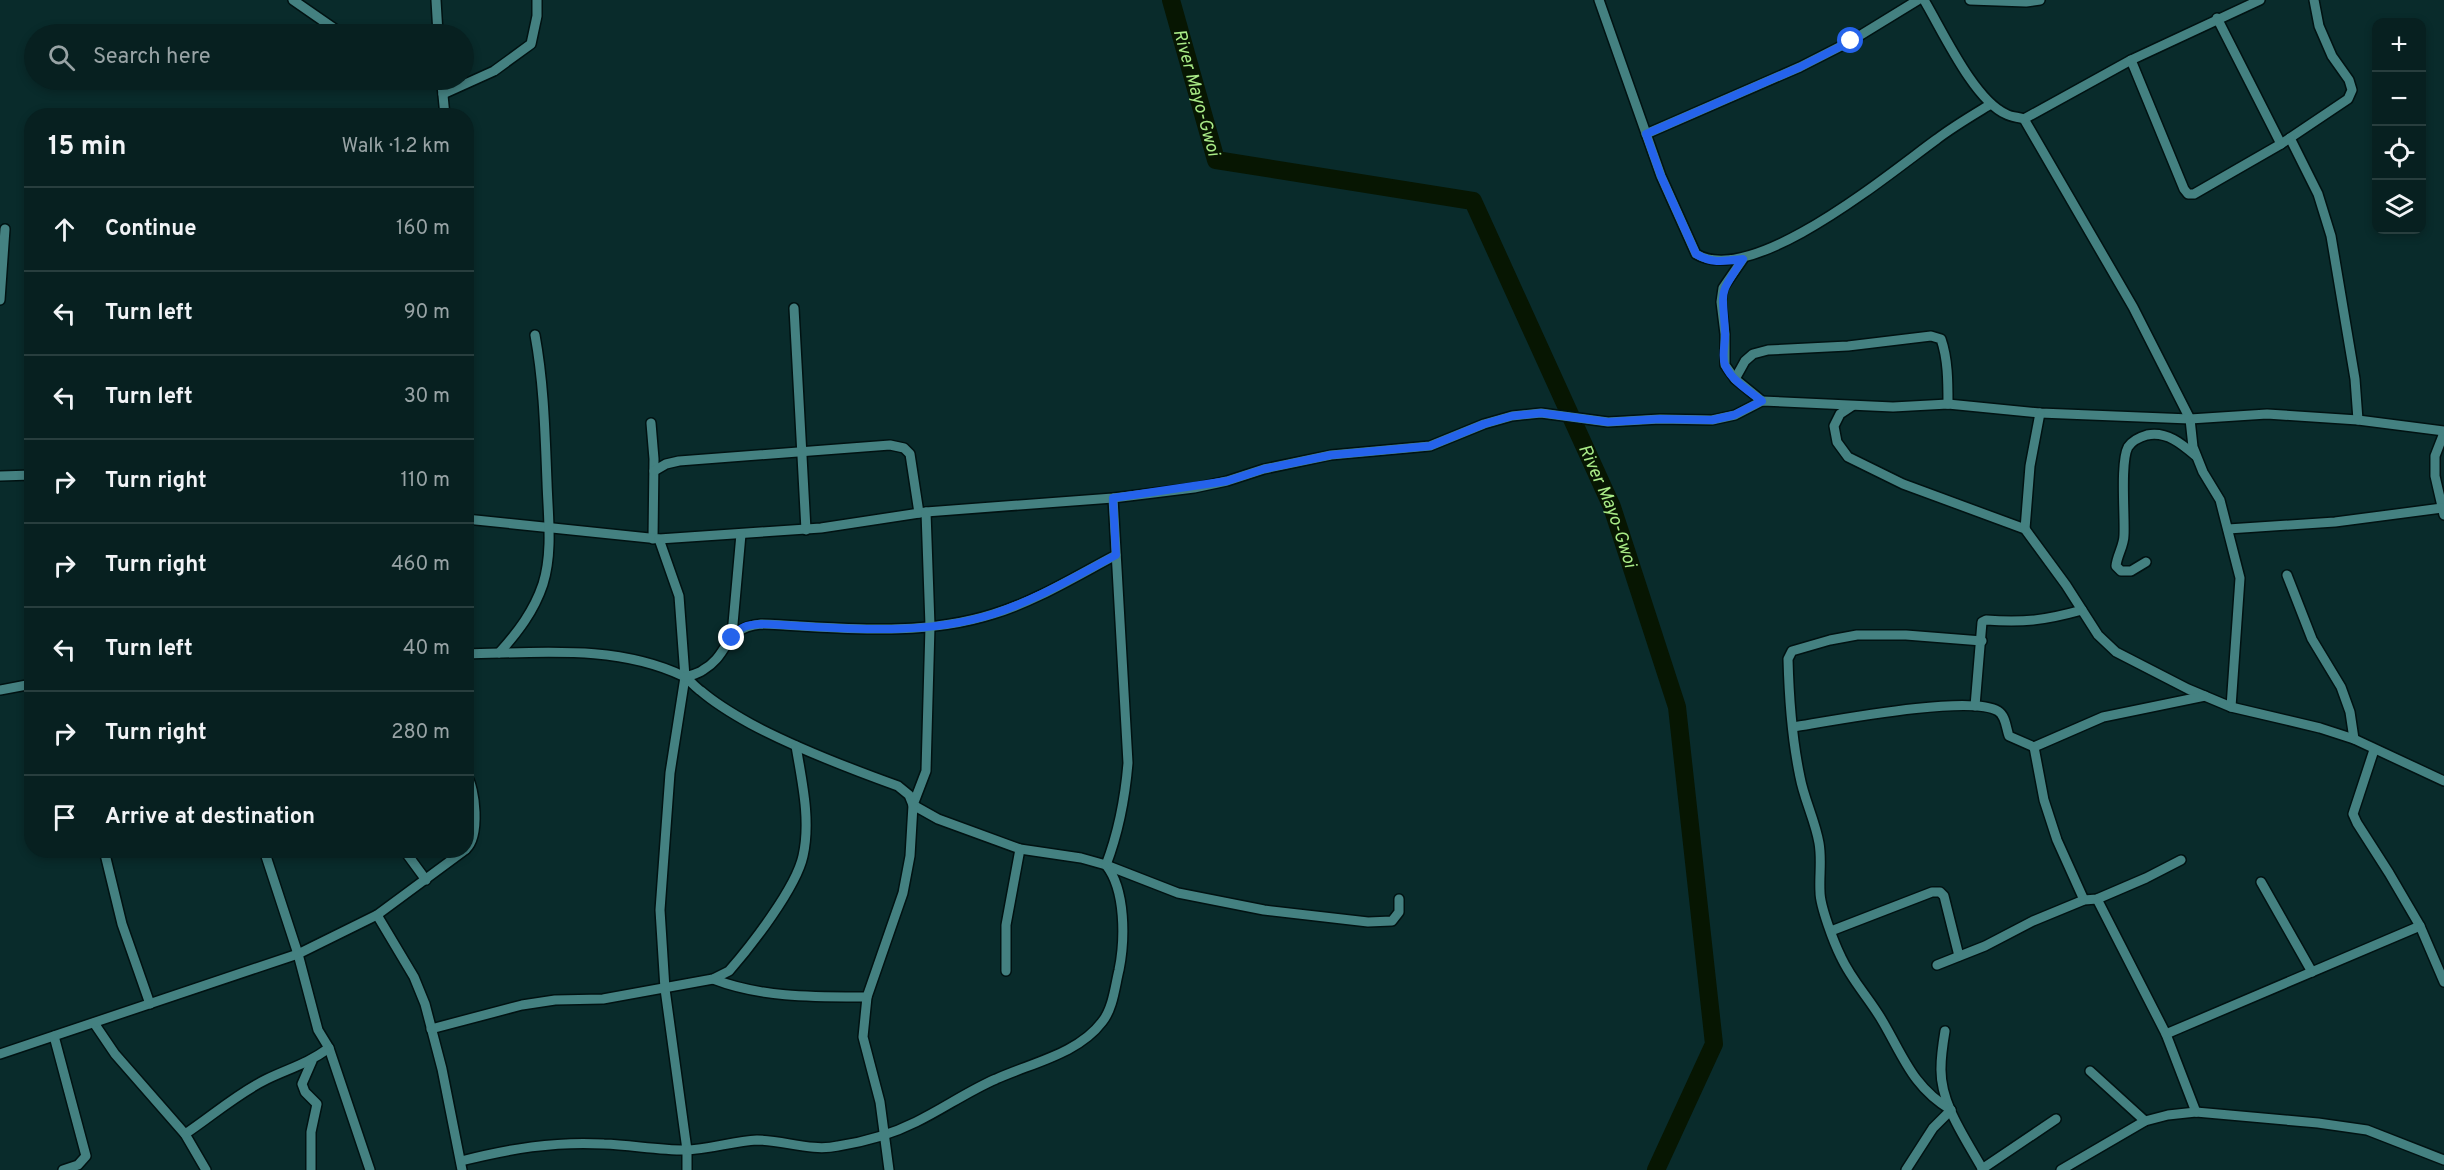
<!DOCTYPE html>
<meta charset="utf-8">
<style>
body{margin:0;font-family:Overpass,sans-serif;background:#152d2d;color:#f1f3f6}
.controls{position:absolute;right:18px;top:18px;display:grid;overflow:hidden;border-radius:12px;box-shadow:0 3px 9px #0003}
.controls button{width:54px;height:54px;display:grid;place-items:center;padding:0;border:0;border-bottom:2px solid #283e3e;background:#072020;color:#f1f3f6;font:30px sans-serif}
.stop{position:absolute;width:18px;height:18px;margin:-14px;border:4px solid #2563eb;border-radius:50%;background:#fff}
.stop.end{background:#2563eb;border-color:#fff;box-shadow:0 2px 6px #0008}
.list{margin:0;padding:0;list-style:none}
h2{display:flex;justify-content:space-between;align-items:center;height:78px;margin:0;padding:0 24px;font-size:26px}
h2 small{font-size:20px;font-weight:400;color:#98a3a5}
.list li{display:grid;grid-template-columns:39px 1fr auto;gap:18px;align-items:center;box-sizing:border-box;height:84px;padding:0 24px;border-top:2px solid #283e3e}
.list b{display:block;font-size:22px;white-space:nowrap}
.list em{font-size:20px;font-style:normal;color:#98a3a5}
.icon{flex:none;width:33px;height:33px;fill:none;stroke:currentColor;stroke-width:2;stroke-linecap:round;stroke-linejoin:round}
.map{position:relative;flex:none;width:2444px;height:1170px;overflow:hidden}
.search{position:absolute;background:#072020;box-shadow:0 3px 9px #0003;left:24px;top:24px;width:450px;height:66px;display:flex;align-items:center;gap:15px;box-sizing:border-box;padding:0 21px;border-radius:33px;color:#98a3a5;font-size:22px}
.panel{position:absolute;background:#072020;box-shadow:0 3px 9px #0003;left:24px;top:108px;width:450px;height:750px;border-radius:24px}
.map>svg:first-child{display:block}
.lines{fill:none;stroke-linecap:round;stroke-linejoin:round}
.river{stroke:#071602;stroke-width:18}
.minor-casing{stroke:#011212;stroke-width:12}
.minor{stroke:#448181;stroke-width:9}
.route{stroke:#2563eb;stroke-width:8}
.labels{text-anchor:middle;stroke-width:5;stroke-linejoin:round;paint-order:stroke}
.water-label{font-size:18px;font-style:italic;fill:#a9eb87;stroke:#002121}
</style>
<div class="map">
<svg width="2444" height="1170" viewBox="0 0 2444 1170">
<rect width="100%" height="100%" fill="#092b2b"/>
<g class="lines">
<path class="river" id="s1" d="M1171 0 1216 160 1473 201 1612 507 1677 707 1714 1044 1656 1170"/>
<g class="minor-casing">
<g id="minor">
<polyline points="293,0 342,34"/>
<polyline points="436,0 438,34"/>
<path d="M1599 0 1661 176 1696 254C1753 288 1891 172 1937 139 1954 126 1973 115 1991 104"/>
<path d="M1924 0C1942 30 1974 100 2006 114 2011 117 2018 117 2024 119L2133 307 2190 419 2193 447 2203 472 2220 500 2240 578 2231 707"/>
<polyline points="1970,0 2026,2 2040,0"/>
<polyline points="2217,18 2281,144"/>
<polyline points="2131,60 2184,189 2188,194 2194,194 2281,144 2348,99 2352,90 2349,80 2332,56 2319,26 2314,0"/>
<polyline points="416,80 442,85 445,116"/>
<polyline points="443,94 494,71 531,44 537,16 537,0"/>
<polyline points="2024,119 2131,60 2260,0"/>
<polyline points="1646,134 1800,67 1851,41 1918,0"/>
<polyline points="2290,138 2318,194 2331,236 2355,379 2358,420"/>
<polyline points="1743,259 1723,288 1721,302 1725,334 1725,365 1735,379 1762,401"/>
<polyline points="0,300 5,229"/>
<polyline points="794,308 806,530"/>
<path d="M1735 379 1745 361 1753 354 1768 350 1848 346 1931 336 1941 339C1948 359 1948 382 1948 404"/>
<polyline points="1852,406 1840,414 1834,426 1837,442 1848,457 1903,484 2025,529 2066,585 2098,635 2116,652 2188,689 2231,707 2320,728 2354,739 2444,781"/>
<polyline points="651,423 654,459 653,539"/>
<polyline points="2444,433 2435,456 2435,476 2444,515"/>
<polyline points="654,471 666,464 679,461 890,445 904,448 910,454 919,513"/>
<polyline points="0,476 32,475"/>
<polyline points="466,519 659,539 821,528 926,512 1113,498 1194,488 1227,481 1264,469 1331,455 1430,446 1484,424 1512,416 1541,413 1608,422 1660,419 1712,420 1735,415 1762,401 1893,407 1948,404 2040,413 2190,419 2267,414 2358,420 2444,431"/>
<polyline points="2025,529 2030,466 2040,413"/>
<polyline points="2228,529 2335,522 2442,508"/>
<polyline points="659,539 679,596 685,677 670,773 660,910 665,989 687,1150 687,1170"/>
<path d="M2146 562 2131 571H2121L2116 566C2117 555 2124 546 2124 535 2125 516 2120 462 2128 447 2132 441 2140 437 2147 435 2167 431 2182 444 2196 456"/>
<polyline points="2287,575 2312,639 2341,687 2350,712 2354,739"/>
<polyline points="732,635 741,534"/>
<path d="M499 653C518 632 534 611 543 584 553 552 548 515 547 482 545 433 544 384 535 335"/>
<path d="M466 654C538 653 616 644 683 676 690 680 695 687 701 691 716 704 733 714 751 724 798 749 848 768 898 786L909 795 913 805 938 819 1020 849 1081 858 1106 865 1178 893 1264 910 1368 922 1392 921 1399 912V899"/>
<path d="M685 677C691 675 698 674 703 670 731 654 722 628 761 624 838 627 917 638 993 614 1036 601 1076 576 1116 555"/>
<polyline points="0,690 32,684"/>
<path d="M1975 706 1982 622 1986 620C2024 623 2046 620 2082 610"/>
<path d="M1793 727C1831 721 1970 694 1998 711 2006 716 2006 728 2009 736L2034 747 2103 717 2205 696"/>
<polyline points="2034,747 2044,800 2057,840 2084,900"/>
<polyline points="2374,750 2353,814 2357,823 2389,873 2420,926 2444,982"/>
<path d="M466 774C476 789 480 836 466 849"/>
<polyline points="104,850 122,924 150,1004"/>
<polyline points="264,850 298,954 318,1030 329,1048 370,1170"/>
<polyline points="404,850 426,880"/>
<path d="M1106 865C1119 831 1125 799 1128 763L1113 498"/>
<polyline points="2261,882 2312,972"/>
<polyline points="2097,899 2166,1034 2196,1112"/>
<polyline points="377,915 414,977 425,1004 442,1069 462,1170"/>
<polyline points="1831,931 1932,892 1940,892 1944,896 1959,956"/>
<polyline points="1937,965 1985,946 2033,921 2084,900 2097,899 2146,878 2181,860"/>
<polyline points="1006,971 1006,925 1020,849"/>
<path d="M713 979C762 998 815 997 867 997"/>
<polyline points="94,1023 115,1054 185,1134 206,1170"/>
<path d="M431 1029 522 1005 555 1000 603 999 713 979 729 971C751 946 796 888 803 856 811 820 802 782 796 746"/>
<path d="M1945 1031C1943 1043 1941 1056 1941 1068 1940 1104 1966 1139 1983 1170"/>
<polyline points="2166,1034 2420,926"/>
<polyline points="54,1036 86,1156 78,1165 63,1170"/>
<polyline points="0,1054 298,954 377,915 465,850"/>
<polyline points="2090,1071 2145,1121"/>
<path d="M1951 1110C1913 1087 1904 1058 1883 1022 1870 999 1852 981 1841 957 1834 943 1820 906 1820 892 1819 875 1822 860 1819 843 1815 820 1804 799 1800 777 1792 739 1789 698 1788 659L1792 651 1830 640 1857 635H1906L1982 641"/>
<path d="M185 1134C212 1116 238 1093 267 1079 290 1068 307 1064 329 1048"/>
<path d="M461 1161C509 1149 554 1141 604 1144 631 1145 658 1150 685 1150 709 1150 733 1141 757 1140 784 1140 811 1152 838 1146 864 1142 892 1134 916 1122 943 1109 968 1091 996 1079 1031 1063 1078 1054 1102 1022 1113 1009 1115 986 1119 970 1125 940 1126 890 1106 865"/>
<polyline points="1982,1169 2056,1119"/>
<polyline points="311,1170 311,1132 317,1104 305,1092 302,1084 312,1061"/>
<polyline points="889,1170 880,1102 863,1037 867,997 903,893 910,856 913,805 926,771 930,626 926,512"/>
<polyline points="1906,1170 1933,1128 1951,1110"/>
<polyline points="2061,1170 2145,1121 2168,1115 2196,1112 2318,1123 2367,1130 2444,1160"/>
</g>
</g>
<use href="#minor" class="minor"/>
</g>
<g class="lines">
<path class="route" d="M732 638C740 626 747 625 761 624 838 627 917 638 993 614 1036 600 1076 576 1116 555L1113 498 1227 481 1264 469 1331 455 1430 446 1484 424 1512 416 1541 413 1608 422 1660 419 1712 420 1734 415 1762 401C1749 391 1731 380 1725 365 1721 355 1726 343 1725 332 1723 289 1717 297 1743 259 1726 261 1712 264 1696 254L1661 176 1646 134 1800 67 1851 41"/>
</g>
<g class="labels">
<g class="water-label">
<text dy="6" stroke="none"><textPath href="#s1" startOffset="96">River Mayo-Gwoi</textPath></text>
<text dy="6" stroke="none"><textPath href="#s1" startOffset="760">River Mayo-Gwoi</textPath></text>
</g>
</g>
</svg>
<div class="controls">
<button>+</button>
<button>−</button>
<button><svg class="icon" aria-label="locate" viewBox="0 0 24 24"><circle cx="12" cy="12" r="6"/><path d="M12 2v4M12 18v4M2 12h4M18 12h4"/></svg></button>
<button><svg class="icon" aria-label="layers" viewBox="0 0 24 24"><path d="M12 4l9 5-9 5-9-5zM3 14l9 5 9-5"/></svg></button>
</div>
<div class="stop" style="left:1851px;top:41px"></div>
<div class="stop end" style="left:732px;top:638px"></div>
<div class="search"><svg class="icon" aria-label="search" viewBox="0 0 24 24"><circle cx="10" cy="10" r="6"/><path d="M15 15l6 6"/></svg>Search here</div>
<section class="panel">
<h2>15 min<small>Walk · 1.2 km</small></h2>
<ul class="list">
<li><svg class="icon" aria-label="ahead" viewBox="0 0 24 24"><path d="M12 20V5M6 11l6-6 6 6"/></svg><div><b>Continue</b></div><em>160 m</em></li>
<li><svg class="icon" aria-label="left" viewBox="0 0 24 24"><path d="M17 20v-9H6M10 6l-5 5 5 5"/></svg><div><b>Turn left</b></div><em>90 m</em></li>
<li><svg class="icon" aria-label="left" viewBox="0 0 24 24"><path d="M17 20v-9H6M10 6l-5 5 5 5"/></svg><div><b>Turn left</b></div><em>30 m</em></li>
<li><svg class="icon" aria-label="right" viewBox="0 0 24 24"><path d="M7 20v-9h11M14 6l5 5-5 5"/></svg><div><b>Turn right</b></div><em>110 m</em></li>
<li><svg class="icon" aria-label="right" viewBox="0 0 24 24"><path d="M7 20v-9h11M14 6l5 5-5 5"/></svg><div><b>Turn right</b></div><em>460 m</em></li>
<li><svg class="icon" aria-label="left" viewBox="0 0 24 24"><path d="M17 20v-9H6M10 6l-5 5 5 5"/></svg><div><b>Turn left</b></div><em>40 m</em></li>
<li><svg class="icon" aria-label="right" viewBox="0 0 24 24"><path d="M7 20v-9h11M14 6l5 5-5 5"/></svg><div><b>Turn right</b></div><em>280 m</em></li>
<li><svg class="icon" aria-label="arrive" viewBox="0 0 24 24"><path d="M6 21V4h12l-3 4 3 4H6"/></svg><div><b>Arrive at destination</b></div></li>
</ul>
</section>
</div>
